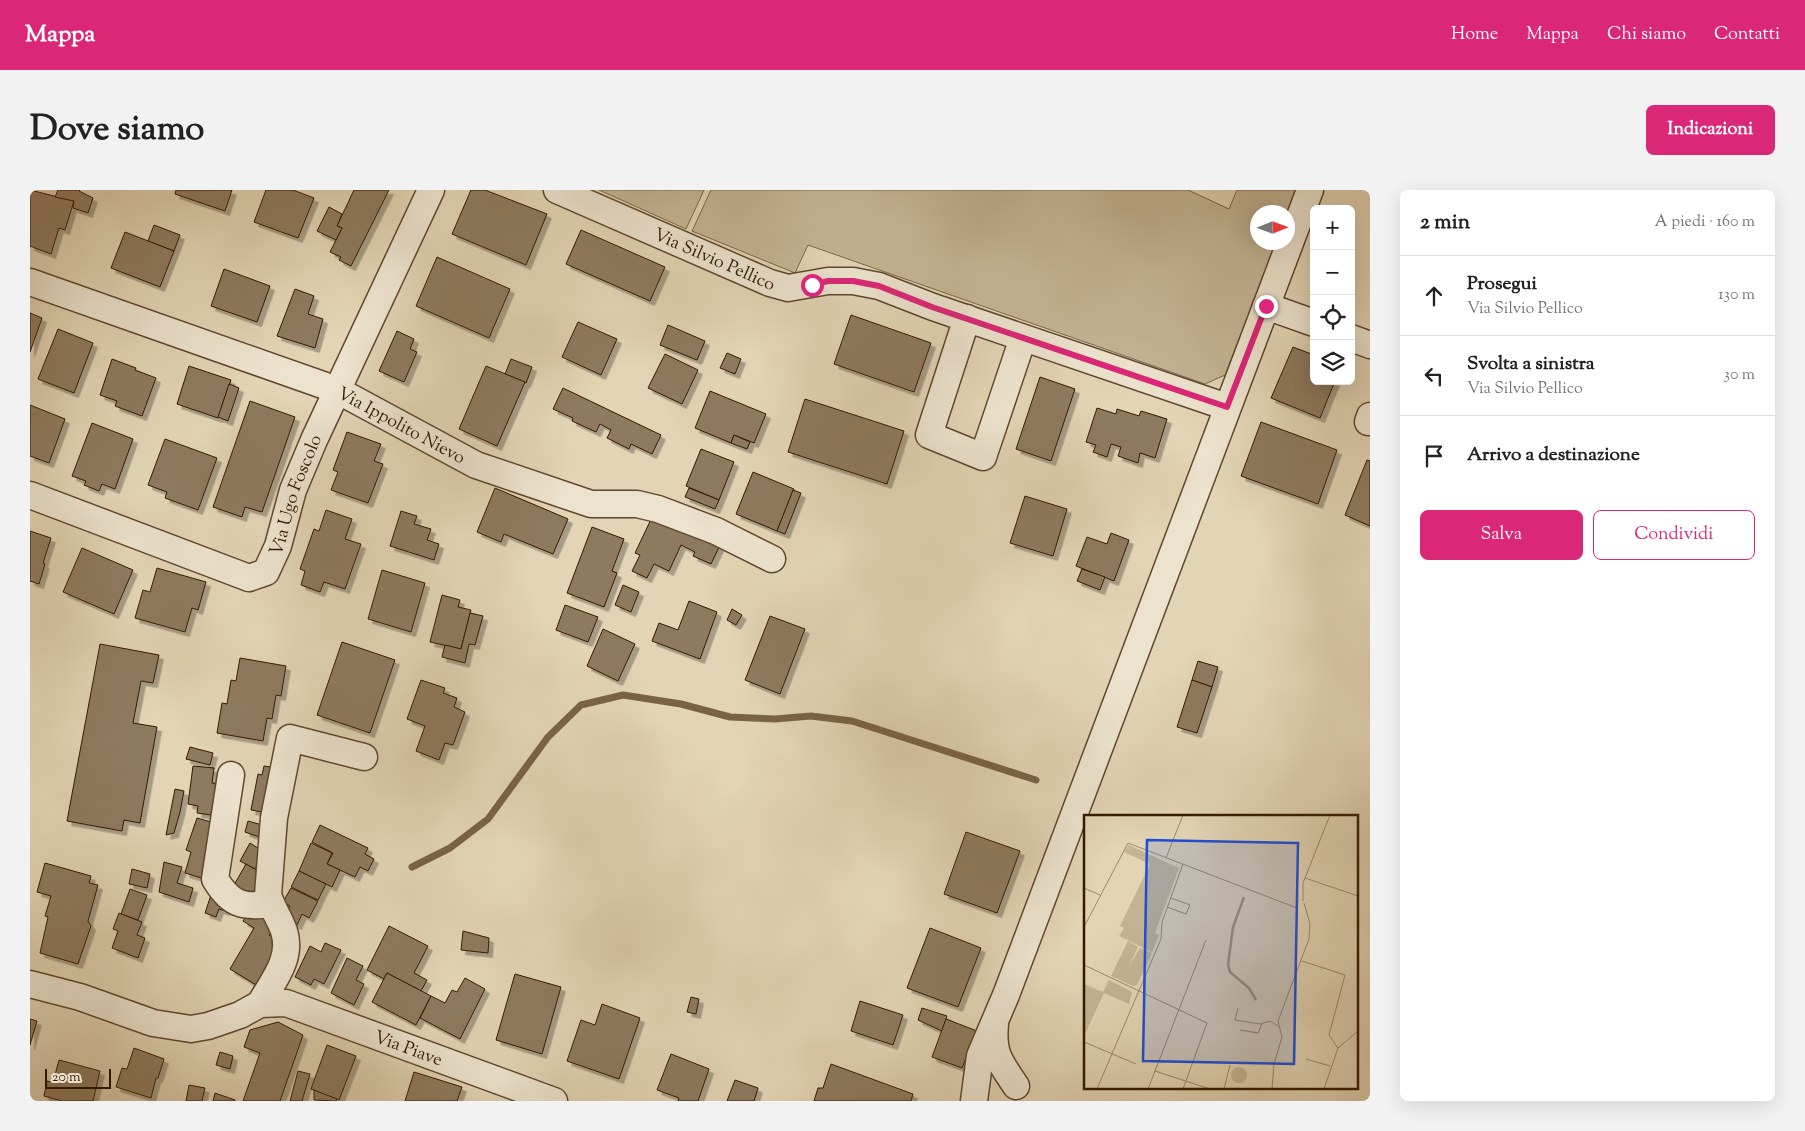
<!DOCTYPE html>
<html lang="it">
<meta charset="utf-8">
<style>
body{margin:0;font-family:"Sorts Mill Goudy",serif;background:#f2f2f2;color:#222}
.controls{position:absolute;right:15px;top:15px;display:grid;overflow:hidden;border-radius:8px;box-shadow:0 5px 20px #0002}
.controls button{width:45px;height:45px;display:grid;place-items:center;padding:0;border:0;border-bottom:1px solid #e0e0e0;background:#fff;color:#222;font:25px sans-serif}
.compass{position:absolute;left:1220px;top:15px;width:45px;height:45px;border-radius:50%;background:#fff;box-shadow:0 5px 20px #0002;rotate:89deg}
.scale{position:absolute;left:15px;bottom:12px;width:66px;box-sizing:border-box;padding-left:5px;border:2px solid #341900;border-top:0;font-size:14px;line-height:18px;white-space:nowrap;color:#341900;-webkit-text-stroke:4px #ece3ce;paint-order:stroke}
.stop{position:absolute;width:15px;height:15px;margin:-11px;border:4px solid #db2777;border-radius:50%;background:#fff}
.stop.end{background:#db2777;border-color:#fff;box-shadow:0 1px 5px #0008}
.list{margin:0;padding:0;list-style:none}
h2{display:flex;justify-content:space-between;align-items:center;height:65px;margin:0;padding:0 20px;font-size:21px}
h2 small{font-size:16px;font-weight:400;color:#767676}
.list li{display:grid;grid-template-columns:32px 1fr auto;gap:15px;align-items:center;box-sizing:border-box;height:80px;padding:0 20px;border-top:1px solid #e0e0e0}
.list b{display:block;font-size:19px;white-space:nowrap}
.list p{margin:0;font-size:16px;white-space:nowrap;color:#767676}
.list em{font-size:16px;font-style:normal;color:#767676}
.actions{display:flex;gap:10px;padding:15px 20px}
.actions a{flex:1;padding:11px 0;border:1px solid #db2777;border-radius:8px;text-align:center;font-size:18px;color:#db2777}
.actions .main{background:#db2777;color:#fff}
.icon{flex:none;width:28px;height:28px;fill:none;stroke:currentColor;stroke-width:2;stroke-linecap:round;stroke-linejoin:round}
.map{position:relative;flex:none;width:1340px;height:911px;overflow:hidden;border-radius:8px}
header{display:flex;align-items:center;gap:30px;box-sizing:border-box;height:70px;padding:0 25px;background:#db2777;color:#fff}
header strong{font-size:24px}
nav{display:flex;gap:28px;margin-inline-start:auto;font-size:18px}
.intro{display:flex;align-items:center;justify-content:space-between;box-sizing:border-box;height:120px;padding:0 30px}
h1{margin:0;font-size:35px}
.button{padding:12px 22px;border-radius:8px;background:#db2777;color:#fff;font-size:18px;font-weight:700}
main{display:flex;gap:30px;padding:0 30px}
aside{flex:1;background:#fff;border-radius:8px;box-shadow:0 5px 20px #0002}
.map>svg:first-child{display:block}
.green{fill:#c4b495;stroke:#7c664a}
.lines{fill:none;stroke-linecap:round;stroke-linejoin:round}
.stream{stroke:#796347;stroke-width:7}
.building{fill:#8e7a5e;stroke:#341900;filter:url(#shadow)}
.street-casing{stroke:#60482d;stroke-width:29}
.street{stroke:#ece3ce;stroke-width:26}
.route{stroke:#db2777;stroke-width:6}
.labels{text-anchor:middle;stroke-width:5;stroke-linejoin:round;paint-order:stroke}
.street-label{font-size:18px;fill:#341900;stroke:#ece3ce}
.inset-river{fill:none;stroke:#a79477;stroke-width:2.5}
.inset-road{fill:none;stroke:#9c896c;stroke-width:1}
.view{fill:#1d4ed8;fill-opacity:0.15;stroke:#1d4ed8;stroke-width:2.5}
.inset-edge{fill:none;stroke:#341900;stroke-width:2.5}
</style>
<header>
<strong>Mappa</strong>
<nav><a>Home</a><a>Mappa</a><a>Chi siamo</a><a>Contatti</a></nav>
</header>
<div class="intro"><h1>Dove siamo</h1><a class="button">Indicazioni</a></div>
<main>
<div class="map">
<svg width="1340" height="911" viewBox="0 0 1340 911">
<defs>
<filter id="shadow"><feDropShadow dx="4.5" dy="4.5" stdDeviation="0" flood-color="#0004"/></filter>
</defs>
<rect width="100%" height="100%" fill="#e2d4b4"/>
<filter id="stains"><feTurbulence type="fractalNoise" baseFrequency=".004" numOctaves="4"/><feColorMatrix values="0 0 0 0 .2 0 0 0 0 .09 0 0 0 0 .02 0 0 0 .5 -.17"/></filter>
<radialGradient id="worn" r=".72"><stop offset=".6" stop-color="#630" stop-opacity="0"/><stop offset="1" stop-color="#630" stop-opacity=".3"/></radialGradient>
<g class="green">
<polygon points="569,0 674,0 656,39"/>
<polygon points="681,0 1158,0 1199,19 1207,0 1268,0 1258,22 1228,22 1228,52 1247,53 1195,185 1175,194 778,55 765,83 662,41"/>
</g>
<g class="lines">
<polyline class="stream" points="382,677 420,658 458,629 518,547 551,515 593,505 651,514 700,527 745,529 781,526 822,531 1006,590"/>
</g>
<g class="building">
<polygon points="0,0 44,11 35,40 29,38 21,64 0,56"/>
<polygon points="28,0 50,0 49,1 63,8 58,23 43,18 44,11 25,7"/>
<polygon points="146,0 202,0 195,21 145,4"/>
<polygon points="236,0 263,0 284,8 268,48 224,32"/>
<polygon points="324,0 359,0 321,76 309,70 311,67 300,62 312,38 307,36"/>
<polygon points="441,0 455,0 517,24 496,75 422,44"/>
<polygon points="299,17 312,24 307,36 312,38 306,50 287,41"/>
<polygon points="124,35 150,45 144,61 118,51"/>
<polygon points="551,40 635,77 620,111 536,74"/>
<polygon points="95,42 144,61 130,97 81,78"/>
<polygon points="407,67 480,99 459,148 386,116"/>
<polygon points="194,79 240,96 227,132 181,116"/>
<polygon points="265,99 284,106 278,124 293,129 285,158 247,146"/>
<polygon points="0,123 12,128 0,162"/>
<polygon points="821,125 901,153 884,202 804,174"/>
<polygon points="548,132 587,149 571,185 532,167"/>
<polygon points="638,135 675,151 667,170 630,155"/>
<polygon points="28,139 63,153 44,203 8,189"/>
<polygon points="367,141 384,149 380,159 387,162 374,192 349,181"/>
<polygon points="1263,157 1284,165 1284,191 1305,191 1290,228 1241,208"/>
<polygon points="697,163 711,169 705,184 690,178"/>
<polygon points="635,164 668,180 652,214 618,198"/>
<polygon points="82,169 106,178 105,180 126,188 112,226 85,216 87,211 70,205"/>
<polygon points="481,169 502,177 496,193 475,184"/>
<polygon points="159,176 201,190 188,228 147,214"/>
<polygon points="456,176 495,192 467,256 429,239"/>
<polygon points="1010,187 1045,199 1021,271 986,259"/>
<polygon points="199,194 209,198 198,231 188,227"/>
<polygon points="533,198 631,245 622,264 601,254 599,259 577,248 581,240 570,234 566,242 542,231 543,228 523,219"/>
<polygon points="680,201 736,224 724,253 704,245 701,253 665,238"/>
<polygon points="775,209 874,241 857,294 758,262"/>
<polygon points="220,211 265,227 232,322 215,317 212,327 183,317"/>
<polygon points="0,215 35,229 19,273 0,266"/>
<polygon points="1067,218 1086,224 1087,219 1109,226 1111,221 1137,229 1125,268 1110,263 1108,273 1088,266 1091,257 1081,254 1077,267 1063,262 1066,255 1056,252"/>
<polygon points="1231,232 1307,260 1288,314 1211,286"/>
<polygon points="62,233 103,249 85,299 72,294 69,301 54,295 56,291 42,286"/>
<polygon points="317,242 351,254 344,271 353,274 338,313 301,300 308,282 303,280"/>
<polygon points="704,245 720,252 717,259 701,253"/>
<polygon points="135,249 187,268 168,320 135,308 137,302 118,295"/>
<polygon points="671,259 704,272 689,310 656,296"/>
<polygon points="1337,270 1340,271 1340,336 1315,325"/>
<polygon points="723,282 764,299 747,341 706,324"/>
<polygon points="465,298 538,329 523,364 474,344 471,352 447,342"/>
<polygon points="659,298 689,310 685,319 655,307"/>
<polygon points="763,300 771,303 755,344 747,341"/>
<polygon points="995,306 1037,319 1023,366 980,353"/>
<polygon points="296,320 322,329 315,349 331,354 315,399 294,392 290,402 271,395 275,381 270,379 284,339 289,341"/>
<polygon points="371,321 387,326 384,334 401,339 397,350 409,354 404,370 360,356"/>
<polygon points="624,323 693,349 681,374 663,366 665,362 651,355 639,381 624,374 617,388 602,381 610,365 605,363"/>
<polygon points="562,337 594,349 582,381 587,383 574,417 537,403"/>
<polygon points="0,341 21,348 13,373 15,374 9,394 0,391"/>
<polygon points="1081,343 1099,350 1084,391 1046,376 1057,347 1077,354"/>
<polygon points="52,358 103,380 84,424 33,402"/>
<polygon points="127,378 176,392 168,420 162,418 155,442 105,428 113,400 120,402"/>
<polygon points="1052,379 1075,387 1070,400 1047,391"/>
<polygon points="352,380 395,393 381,442 338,429"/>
<polygon points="593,395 609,402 601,422 585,415"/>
<polygon points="412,405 430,410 428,417 441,420 431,459 400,452"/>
<polygon points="659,411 687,422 670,469 622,451 629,433 648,440"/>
<polygon points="535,415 568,427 558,452 526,440"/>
<polygon points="702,419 712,425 706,435 697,430"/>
<polygon points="440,423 453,426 445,455 439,454 435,473 412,467 415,455 431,459"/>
<polygon points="740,426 775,439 750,504 715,490"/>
<polygon points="573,439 605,454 588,491 557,476"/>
<polygon points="312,452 365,470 340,543 287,525"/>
<polygon points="70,454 129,465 123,493 111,491 103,533 127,537 110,633 94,630 92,641 37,631"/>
<polygon points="210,468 256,476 251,506 246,505 242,529 237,528 233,551 187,543 192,513 197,514 201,490 206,491"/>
<polygon points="1168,471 1188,477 1182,497 1162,490"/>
<polygon points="391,490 415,498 413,503 427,508 424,517 435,522 423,555 415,553 409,570 386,561 395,536 377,529"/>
<polygon points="1162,490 1182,497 1167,543 1147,537"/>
<polygon points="160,557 183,563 180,575 156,569"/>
<polygon points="163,576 184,578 182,593 192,594 188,626 167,623 168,616 158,614"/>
<polygon points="234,576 247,578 238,623 221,620 228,584 232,585"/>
<polygon points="145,599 154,601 150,622 144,643 136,645"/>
<polygon points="167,628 188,634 175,689 155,683 161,662 156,660"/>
<polygon points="218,631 236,636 232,648 215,642"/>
<polygon points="290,635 338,658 335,664 344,669 338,681 330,677 325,687 297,674 303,663 282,652"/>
<polygon points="936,642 990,661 967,723 914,704"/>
<polygon points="220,653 234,662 225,679 210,671"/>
<polygon points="281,653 302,663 297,674 310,680 302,697 269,681"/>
<polygon points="134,672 152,677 147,693 163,698 159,712 129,702"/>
<polygon points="15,673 61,686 59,693 68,695 58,731 61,736 48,774 10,763 18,727 15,726 21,706 7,702"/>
<polygon points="216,674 237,686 224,707 204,695"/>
<polygon points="102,679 120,684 117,698 99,694"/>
<polygon points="269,681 296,694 288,710 261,697"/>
<polygon points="261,698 288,711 279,728 272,724 267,735 254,728 260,716 253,712"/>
<polygon points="100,699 117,705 108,730 91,724"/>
<polygon points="181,705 199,710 195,721 189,719 186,727 175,723"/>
<polygon points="221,718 247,733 239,745 251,752 226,795 200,779 224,738 213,731"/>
<polygon points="89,723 112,732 107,745 115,748 108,768 82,758 88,741 83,739"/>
<polygon points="359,736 398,756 384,783 397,790 391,801 357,783 354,789 337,780"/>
<polygon points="900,738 951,758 928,817 877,798"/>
<polygon points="433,741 459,748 458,763 431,760"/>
<polygon points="295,753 311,760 294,794 284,789 281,795 265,787 280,756 291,762"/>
<polygon points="317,768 333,776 326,790 334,794 324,815 301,803"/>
<polygon points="357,783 401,806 386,835 342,812"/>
<polygon points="485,784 531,797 512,864 466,850"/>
<polygon points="435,788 455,799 430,849 390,828 401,806 415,813 422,800 427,802"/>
<polygon points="661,807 669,809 666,824 657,822"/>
<polygon points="830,811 873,825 863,855 821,841"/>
<polygon points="572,814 610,828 589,889 537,871 551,830 565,835"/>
<polygon points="892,818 917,826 912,841 888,830"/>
<polygon points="0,829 7,831 0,855"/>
<polygon points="916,829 947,841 932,878 902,867"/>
<polygon points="248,832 273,845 250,911 213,911 230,863 214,857 220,840"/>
<polygon points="297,855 326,866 309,910 281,899"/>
<polygon points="104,858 134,869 128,888 126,888 121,908 86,897 92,878 97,879"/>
<polygon points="190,862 203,866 200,879 186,875"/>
<polygon points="641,864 679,879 668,911 648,911 649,908 627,900"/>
<polygon points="29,870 70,881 63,911 32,911 14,906 17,891 23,892"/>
<polygon points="801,874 883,904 881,911 784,911 788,898 793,898"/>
<polygon points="268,881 280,884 272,911 260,911"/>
<polygon points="384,882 432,897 427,911 375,911"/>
<polygon points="705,890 728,898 724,911 697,911"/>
<polygon points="159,895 175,898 172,911 156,911"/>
<polygon points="284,900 307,909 306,911 284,910"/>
<polygon points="185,903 205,910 205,911 183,911"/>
</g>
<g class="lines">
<g class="street-casing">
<g id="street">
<path id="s1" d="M527 0 740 93 758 98 798 91H823L849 96 903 117 1197 217"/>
<path id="s2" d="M0 92 307 200 446 275 561 314H607L628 319 686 341 742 369"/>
<polyline points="1236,116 1284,133"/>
<polyline points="937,128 899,245 953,267 993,148"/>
<polyline points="1321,148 1340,155"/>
<polyline points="1338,232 1340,226"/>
<path id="s3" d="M0 305 219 388 236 382 248 356 263 300 284 250 401 0"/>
<path d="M201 585 185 689C200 714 212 718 241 714"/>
<path id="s4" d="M0 794 50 807 123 833 161 839 178 836 210 825 230 814 256 813 524 911"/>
<path d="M230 814C242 792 263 769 254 741 250 729 242 718 238 705L244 628 260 548 334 567"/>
<path d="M965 834C962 864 970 872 986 896"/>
<polyline points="944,911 950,866 976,805 1280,0"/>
</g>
</g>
<use href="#street" class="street"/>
</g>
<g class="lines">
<polyline class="route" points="782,95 798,91 823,91 849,96 902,117 1197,217 1236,116"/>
</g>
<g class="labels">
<g class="street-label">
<text dy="6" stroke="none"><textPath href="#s1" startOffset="172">Via Silvio Pellico</textPath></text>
<text dy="6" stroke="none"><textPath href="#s2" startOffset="399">Via Ippolito Nievo</textPath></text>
<text dy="6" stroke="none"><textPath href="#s3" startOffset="335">Via Ugo Foscolo</textPath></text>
<text dy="6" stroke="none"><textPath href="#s4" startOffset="398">Via Piave</textPath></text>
</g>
</g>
<g transform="translate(1054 625)">
<rect width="274" height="274" fill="#e2d4b4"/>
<path d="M45 30 95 53 71 118 75 120 68 137 35 121 40 113 36 111 66 49 40 37ZM44 126 54 132 44 153 56 133 68 138 53 170 49 171 27 161ZM25 165 48 177 45 189 20 178 0 221V169L19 177ZM147 260a8 8 0 1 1 16 0a8 8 0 1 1-16 0Z" fill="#c4b495"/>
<path class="inset-river" d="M160 82 149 112 144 150 146 157 165 173 172 185"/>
<path class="inset-road" d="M82 43 99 0M221 63 274 81M0 73 16 80M219 86V68L246 0M83 92 102 99 106 90 87 83M0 112 44 28 213 93M218 146 261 160 245 220 254 233M0 150 123 208 99 274M154 193 151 205 176 209 186 206 194 211M156 215 174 218 178 209M0 227 52 249M222 244 246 251M71 256 126 274M13 274 77 124 78 107 99 49M64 274 122 125M140 274 146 250M188 274 190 249 198 222 194 206 225 124 226 109 220 88M240 274 254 233 274 216"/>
<path class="view" d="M63 25 214 28 210 249 59 246Z"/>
<rect width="274" height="274" class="inset-edge"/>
</g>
<rect width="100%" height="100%" filter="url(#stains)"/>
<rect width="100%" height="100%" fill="url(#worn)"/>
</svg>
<div class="controls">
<button>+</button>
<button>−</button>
<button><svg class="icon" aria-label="locate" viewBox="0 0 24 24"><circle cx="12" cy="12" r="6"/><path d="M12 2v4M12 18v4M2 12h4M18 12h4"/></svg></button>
<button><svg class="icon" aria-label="layers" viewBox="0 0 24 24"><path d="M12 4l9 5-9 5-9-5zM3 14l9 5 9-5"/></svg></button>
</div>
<svg class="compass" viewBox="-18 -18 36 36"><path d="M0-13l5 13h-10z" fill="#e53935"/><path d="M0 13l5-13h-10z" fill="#767676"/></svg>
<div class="scale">20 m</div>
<div class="stop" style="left:782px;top:95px"></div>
<div class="stop end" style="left:1236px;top:116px"></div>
</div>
<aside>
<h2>2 min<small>A piedi · 160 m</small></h2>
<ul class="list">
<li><svg class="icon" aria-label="ahead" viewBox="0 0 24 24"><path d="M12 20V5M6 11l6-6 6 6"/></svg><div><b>Prosegui</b><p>Via Silvio Pellico</p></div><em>130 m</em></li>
<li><svg class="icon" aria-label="left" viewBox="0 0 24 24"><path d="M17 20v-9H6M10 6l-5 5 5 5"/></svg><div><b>Svolta a sinistra</b><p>Via Silvio Pellico</p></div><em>30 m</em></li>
<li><svg class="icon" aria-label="arrive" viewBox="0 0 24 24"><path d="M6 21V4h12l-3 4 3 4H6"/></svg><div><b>Arrivo a destinazione</b></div></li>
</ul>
<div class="actions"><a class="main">Salva</a><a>Condividi</a></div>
</aside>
</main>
